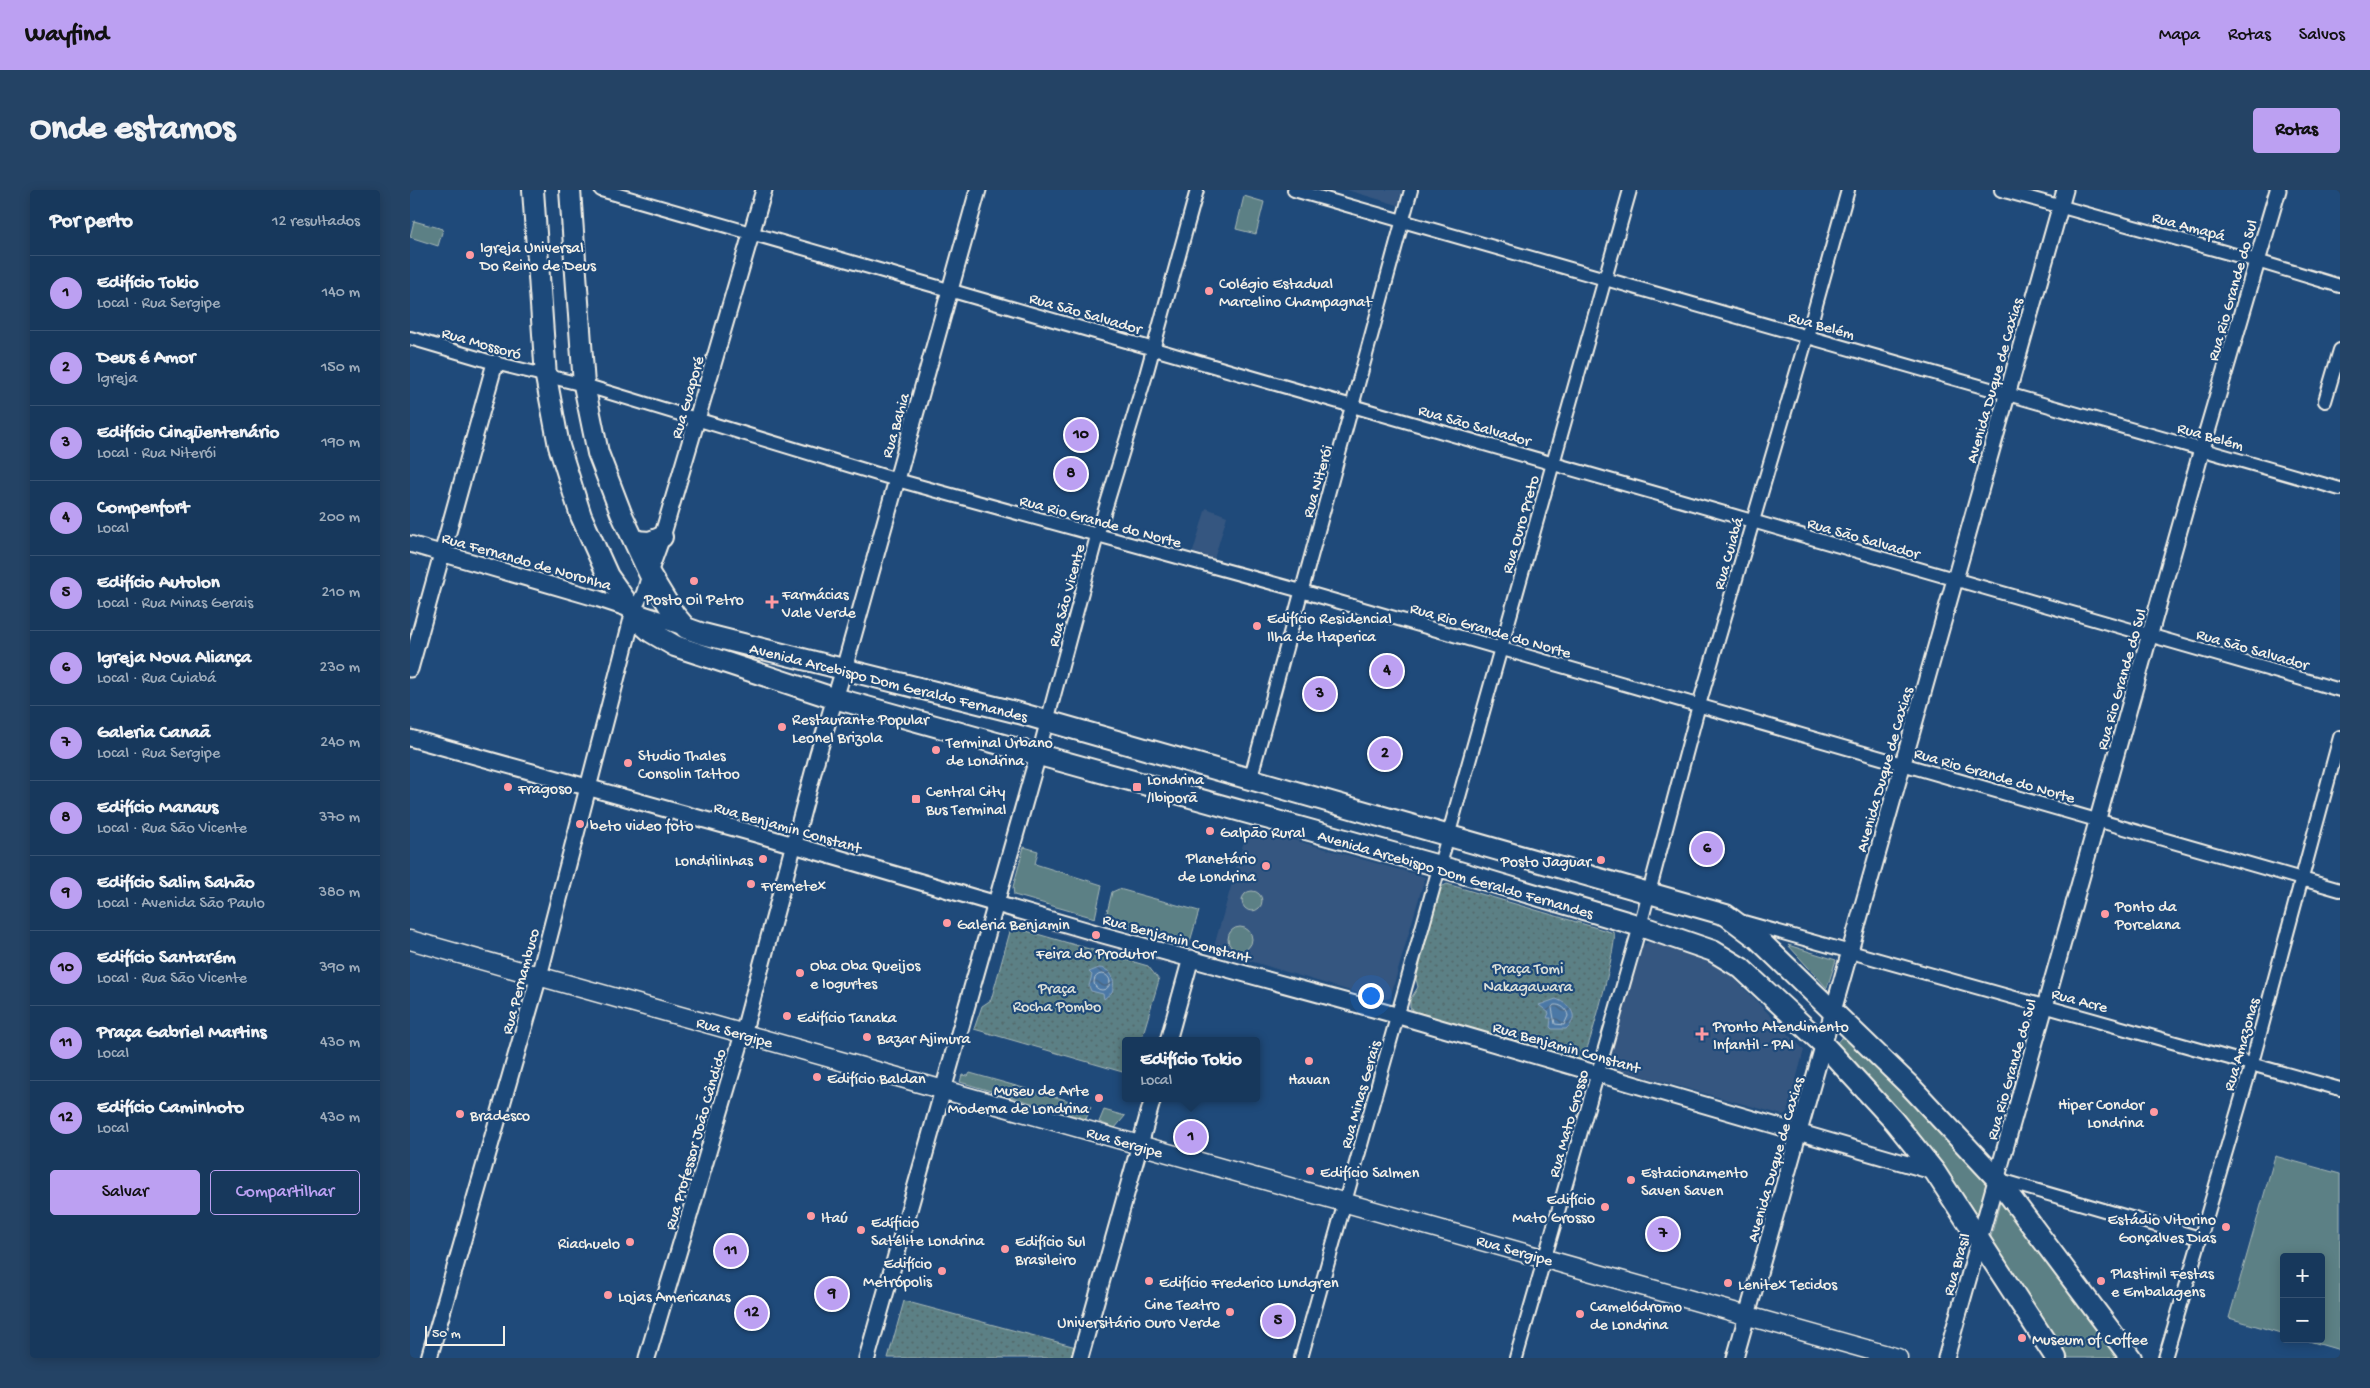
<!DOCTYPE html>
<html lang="pt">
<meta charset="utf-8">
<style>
body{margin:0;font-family:"Gochi Hand",sans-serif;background:#244365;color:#f1f3f6}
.controls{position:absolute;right:15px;bottom:15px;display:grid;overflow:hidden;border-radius:5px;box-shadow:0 2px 12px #0003}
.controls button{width:45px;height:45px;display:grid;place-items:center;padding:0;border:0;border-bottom:1px solid #365272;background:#17385c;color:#f1f3f6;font:25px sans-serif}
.scale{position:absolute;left:15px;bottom:12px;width:80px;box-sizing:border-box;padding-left:5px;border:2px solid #f4f1e8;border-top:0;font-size:14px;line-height:18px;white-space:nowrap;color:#f4f1e8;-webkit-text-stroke:4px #1f4a7a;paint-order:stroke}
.you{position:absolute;left:960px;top:805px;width:18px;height:18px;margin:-12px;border:4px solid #fff;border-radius:50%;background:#1a73e8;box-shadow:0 0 0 8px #1a73e833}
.badge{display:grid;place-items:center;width:32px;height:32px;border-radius:50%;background:#bca0f2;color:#111;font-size:16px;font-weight:700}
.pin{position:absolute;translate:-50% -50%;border:2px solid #fff;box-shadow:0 1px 5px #0006}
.popup{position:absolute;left:712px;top:847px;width:138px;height:65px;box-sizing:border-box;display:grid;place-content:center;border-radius:5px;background:#17385c;filter:drop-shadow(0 1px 4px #0005);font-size:16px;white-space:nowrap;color:#9eacbb}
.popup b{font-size:19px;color:#f1f3f6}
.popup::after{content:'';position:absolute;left:50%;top:100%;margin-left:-10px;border:10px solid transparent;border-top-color:#17385c}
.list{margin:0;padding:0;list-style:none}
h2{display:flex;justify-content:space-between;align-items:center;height:65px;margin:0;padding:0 20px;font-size:21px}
h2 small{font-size:16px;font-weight:400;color:#9eacbb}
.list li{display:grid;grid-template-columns:32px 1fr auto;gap:15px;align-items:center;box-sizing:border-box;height:75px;padding:0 20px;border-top:1px solid #365272}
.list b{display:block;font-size:19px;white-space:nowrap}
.list p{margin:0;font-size:16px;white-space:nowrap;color:#9eacbb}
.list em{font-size:16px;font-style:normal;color:#9eacbb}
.actions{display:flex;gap:10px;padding:15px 20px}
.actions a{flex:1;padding:11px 0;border:1px solid #bca0f2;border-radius:5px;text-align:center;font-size:18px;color:#bca0f2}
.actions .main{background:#bca0f2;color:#111}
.map{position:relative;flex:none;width:1930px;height:1168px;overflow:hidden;border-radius:5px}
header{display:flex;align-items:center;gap:30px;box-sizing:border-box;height:70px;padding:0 25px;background:#bca0f2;color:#111}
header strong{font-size:24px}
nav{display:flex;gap:28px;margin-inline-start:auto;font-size:18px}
.intro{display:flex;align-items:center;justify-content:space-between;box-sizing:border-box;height:120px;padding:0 30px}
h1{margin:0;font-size:35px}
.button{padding:12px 22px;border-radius:5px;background:#bca0f2;color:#111;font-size:18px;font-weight:700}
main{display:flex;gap:30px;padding:0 30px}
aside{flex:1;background:#17385c;border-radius:5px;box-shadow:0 2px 12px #0003}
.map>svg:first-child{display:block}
.built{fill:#365780}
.grass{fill:#5b8085;stroke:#a8b8b6}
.park{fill:url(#park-dots);stroke:#a8b8b6}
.water{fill:url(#water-waves);stroke:#8fa8c0}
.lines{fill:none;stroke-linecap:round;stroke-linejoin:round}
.shore{stroke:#b0c1ce;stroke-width:1}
.minor-casing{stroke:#f4f1e8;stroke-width:16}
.tertiary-casing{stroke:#f4f1e8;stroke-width:19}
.secondary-casing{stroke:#f4f1e8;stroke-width:21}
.primary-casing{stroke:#f4f1e8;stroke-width:24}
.minor{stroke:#1f4a7a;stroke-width:12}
.tertiary{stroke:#1f4a7a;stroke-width:15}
.secondary{stroke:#1f4a7a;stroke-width:18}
.primary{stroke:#1f4a7a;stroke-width:20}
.poi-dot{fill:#ff9aa2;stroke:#1f4a7a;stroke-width:2}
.labels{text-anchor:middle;stroke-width:4.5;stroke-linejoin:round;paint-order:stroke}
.street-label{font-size:16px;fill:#f4f1e8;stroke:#1f4a7a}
.poi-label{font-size:16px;fill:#f4f1e8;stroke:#1f4a7a;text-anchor:start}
.park-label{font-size:16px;fill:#dde0d9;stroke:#1f4a7a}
</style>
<header>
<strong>Wayfind</strong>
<nav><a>Mapa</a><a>Rotas</a><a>Salvos</a></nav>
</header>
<div class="intro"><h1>Onde estamos</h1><a class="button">Rotas</a></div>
<main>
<aside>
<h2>Por perto<small>12 resultados</small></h2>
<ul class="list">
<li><span class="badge">1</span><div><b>Edifício Tokio</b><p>Local · Rua Sergipe</p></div><em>140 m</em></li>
<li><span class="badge">2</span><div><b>Deus é Amor</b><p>Igreja</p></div><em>150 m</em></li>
<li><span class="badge">3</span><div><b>Edifício Cinqüentenário</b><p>Local · Rua Niterói</p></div><em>190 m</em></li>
<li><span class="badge">4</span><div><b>Compenfort</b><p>Local</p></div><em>200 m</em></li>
<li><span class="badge">5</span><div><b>Edifício Autolon</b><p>Local · Rua Minas Gerais</p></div><em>210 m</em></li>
<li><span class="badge">6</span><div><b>Igreja Nova Aliança</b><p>Local · Rua Cuiabá</p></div><em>230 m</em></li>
<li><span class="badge">7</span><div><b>Galeria Canaã</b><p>Local · Rua Sergipe</p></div><em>240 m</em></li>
<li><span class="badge">8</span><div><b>Edifício Manaus</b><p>Local · Rua São Vicente</p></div><em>370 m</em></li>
<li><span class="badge">9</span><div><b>Edifício Salim Sahão</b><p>Local · Avenida São Paulo</p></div><em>380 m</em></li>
<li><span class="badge">10</span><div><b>Edifício Santarém</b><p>Local · Rua São Vicente</p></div><em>390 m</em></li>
<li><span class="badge">11</span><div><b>Praça Gabriel Martins</b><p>Local</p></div><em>430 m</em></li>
<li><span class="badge">12</span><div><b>Edifício Caminhoto</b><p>Local</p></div><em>430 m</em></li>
</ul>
<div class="actions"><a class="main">Salvar</a><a>Compartilhar</a></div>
</aside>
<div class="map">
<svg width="1930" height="1168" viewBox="0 0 1930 1168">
<defs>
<pattern id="park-dots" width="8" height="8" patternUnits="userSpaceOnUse" patternTransform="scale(1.25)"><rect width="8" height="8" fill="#5b8085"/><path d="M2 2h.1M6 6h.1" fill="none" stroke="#536769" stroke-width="1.8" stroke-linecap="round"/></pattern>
<pattern id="water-waves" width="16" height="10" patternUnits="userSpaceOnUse" patternTransform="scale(1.25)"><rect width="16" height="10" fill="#4b78a6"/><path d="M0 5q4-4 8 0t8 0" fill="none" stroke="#4a627b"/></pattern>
</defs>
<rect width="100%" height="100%" fill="#1f4a7a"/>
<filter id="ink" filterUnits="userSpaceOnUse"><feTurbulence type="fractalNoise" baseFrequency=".02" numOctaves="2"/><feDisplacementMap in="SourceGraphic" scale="10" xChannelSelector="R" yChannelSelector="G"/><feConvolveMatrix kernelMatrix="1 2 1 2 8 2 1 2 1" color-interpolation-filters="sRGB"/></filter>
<g filter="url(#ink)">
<g class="built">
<polygon points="937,0 992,0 988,15"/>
<polygon points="796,318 817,326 804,369 783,362"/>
<polygon points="838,637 1015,687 980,808 971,810 803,760"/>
<polygon points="608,713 767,758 763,776 603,731"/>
<polygon points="1241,751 1288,764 1314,778 1394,860 1377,923 1373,925 1207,879 1204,876 1201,865 1233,755"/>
</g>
<g class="grass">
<polygon points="834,6 854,12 846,44 826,39"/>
<polygon points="4,31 33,39 28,56 0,47"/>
<polygon points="614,657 628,661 625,674 692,695 685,728 604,705 603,697"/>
<polygon points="709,699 789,721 779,755 695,731 702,702"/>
<circle cx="842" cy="711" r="10"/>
<circle cx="830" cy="749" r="12"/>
<polygon points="1378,755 1426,770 1417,798"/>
<polygon points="1431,848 1439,848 1443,851 1575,989 1577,994 1570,1024 1563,1027 1425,855"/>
<polygon points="560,883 681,917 676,929 550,892 552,885 558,886"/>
<polygon points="694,920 715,926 705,938 689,932"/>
<polygon points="1865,966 1930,984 1930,1160 1892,1149 1911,1149 1911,1067 1874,1067 1874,1144 1819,1128"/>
<polygon points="1592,1005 1713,1168 1649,1168 1579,1054"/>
</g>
<g class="park">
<path d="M1037 694 1204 743C1208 752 1180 857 1173 868L1167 870 1006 822 1000 818V810L1008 797 1006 789 1028 703 1031 697Z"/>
<polygon points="603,737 738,776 749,790 731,851 716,851 716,883 564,839 572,816 581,810 601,738"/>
<polygon points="494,1111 666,1157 663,1168 478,1168"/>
</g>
<g class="water">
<path d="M689 778C702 779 706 790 702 802L694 809 693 804 681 801 679 796 682 785 679 782Z"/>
<path d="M1146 809C1162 815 1170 828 1156 839H1142L1140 837 1141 828H1137L1139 823 1129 815Z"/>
</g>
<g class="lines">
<g class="shore">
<circle cx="692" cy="792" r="8"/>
<path d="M1144 815C1151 814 1157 819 1158 826L1154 835 1145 834 1142 818Z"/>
</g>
<g class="minor-casing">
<g id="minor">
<polyline points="191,0 1930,500"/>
<polyline points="884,0 1930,299"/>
<polyline points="1591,0 1847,71 1930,96"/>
<polyline points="0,148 85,173 174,195 487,290 884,399 1930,700"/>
<polyline points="1915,211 1930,160"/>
<polyline points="224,421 233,403 239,383"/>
<polyline points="628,565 687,346 736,185 787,0"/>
<polyline points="840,590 1001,0"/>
<polyline points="1330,731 1930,899"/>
<polyline points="1587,989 1790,1048"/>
<polyline points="891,1168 1220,0"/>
<polyline points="1106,1168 1230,736 1289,515 1397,147 1438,0"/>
<polyline points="1755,1168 1842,873 1930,547"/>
</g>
</g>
<g class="tertiary-casing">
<g id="tertiary">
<polyline points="0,354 189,409 276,438"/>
<polyline points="239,383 252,347 287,229 354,0"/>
<polyline points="0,479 85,173"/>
<polyline points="0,548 346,644 693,745 989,826 1525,982"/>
<polyline points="758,851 781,768"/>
<polyline points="19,1168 129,786 224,421"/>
<polyline points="237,1168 333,844 408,564 434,479 568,0"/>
<polyline points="457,1168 628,565"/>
<polyline points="670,1168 743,908"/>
<polyline points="1325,1168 1655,0"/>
<polyline points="1536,1168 1792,259 1868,0"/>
</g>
</g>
<g class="secondary-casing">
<polyline id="secondary" points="0,750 1488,1168"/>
</g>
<g class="primary-casing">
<g id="primary">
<polyline points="123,0 136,187 149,256 171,326 198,386 232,434 241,442 265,456 417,506 1029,676 1230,736 1303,761 1331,778 1414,855 1484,931 1525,982 1646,1168"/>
<polyline points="160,0 174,195 188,263 211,323 239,383 264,424 276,438 293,444 609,523 1316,725 1348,749 1500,896 1587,989 1721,1168"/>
<polyline points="225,351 240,352 252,347"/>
</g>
</g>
<use href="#minor" class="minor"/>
<use href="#tertiary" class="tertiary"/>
<use href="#secondary" class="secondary"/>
<use href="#primary" class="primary"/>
</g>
</g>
<g class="poi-dot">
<circle cx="60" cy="65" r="5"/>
<circle cx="799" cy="101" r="5"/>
<circle cx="284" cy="391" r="5"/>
<path d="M359.5 404.5h5v5h5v5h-5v5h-5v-5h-5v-5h5z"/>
<circle cx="847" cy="436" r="5"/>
<circle cx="372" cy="537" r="5"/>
<circle cx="526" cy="560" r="5"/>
<circle cx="218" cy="573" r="5"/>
<circle cx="98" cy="597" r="5"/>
<rect x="722" y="592" width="10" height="10" rx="2.5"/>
<rect x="501" y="604" width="10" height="10" rx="2.5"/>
<circle cx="170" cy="634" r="5"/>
<circle cx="800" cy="641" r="5"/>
<circle cx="353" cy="669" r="5"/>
<circle cx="1191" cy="670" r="5"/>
<circle cx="856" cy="676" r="5"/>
<circle cx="341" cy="694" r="5"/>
<circle cx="1695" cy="724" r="5"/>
<circle cx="537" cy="733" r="5"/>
<circle cx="686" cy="745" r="5"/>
<circle cx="390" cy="783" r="5"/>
<circle cx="377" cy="826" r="5"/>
<path d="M1289.5 836.5h5v5h5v5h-5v5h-5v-5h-5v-5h5z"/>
<circle cx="457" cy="847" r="5"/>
<circle cx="899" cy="871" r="5"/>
<circle cx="407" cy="887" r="5"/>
<circle cx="689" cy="908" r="5"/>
<circle cx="1744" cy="922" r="5"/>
<circle cx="50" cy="924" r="5"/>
<circle cx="900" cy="981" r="5"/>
<circle cx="1221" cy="990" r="5"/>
<circle cx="1195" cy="1017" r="5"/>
<circle cx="401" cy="1026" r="5"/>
<circle cx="1816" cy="1037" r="5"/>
<circle cx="451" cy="1040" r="5"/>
<circle cx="220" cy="1052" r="5"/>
<circle cx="595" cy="1059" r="5"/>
<circle cx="532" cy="1081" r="5"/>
<circle cx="739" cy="1091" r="5"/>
<circle cx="1691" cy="1091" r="5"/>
<circle cx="1318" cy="1093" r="5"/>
<circle cx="198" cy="1105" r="5"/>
<circle cx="820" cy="1122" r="5"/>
<circle cx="1170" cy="1124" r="5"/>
<circle cx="1612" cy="1148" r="5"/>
</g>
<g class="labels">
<g class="street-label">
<text transform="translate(1779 35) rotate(15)" y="6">Rua Amapá</text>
<text transform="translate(1821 100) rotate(-74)" y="6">Rua Rio Grande do Sul</text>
<text transform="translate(676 122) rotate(16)" y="6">Rua São Salvador</text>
<text transform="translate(1412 134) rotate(16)" y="6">Rua Belém</text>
<text transform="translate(72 152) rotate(16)" y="6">Rua Mossoró</text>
<text transform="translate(1583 190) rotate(-74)" y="6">Avenida Duque de Caxias</text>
<text transform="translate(276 207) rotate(-74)" y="6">Rua Guaporé</text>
<text transform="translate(1065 234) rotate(16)" y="6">Rua São Salvador</text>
<text transform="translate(484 235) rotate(-74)" y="6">Rua Bahia</text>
<text transform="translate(1801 245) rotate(16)" y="6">Rua Belém</text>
<text transform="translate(906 291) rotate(-74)" y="6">Rua Niterói</text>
<text transform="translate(691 330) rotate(15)" y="6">Rua Rio Grande do Norte</text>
<text transform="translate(1109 334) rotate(-74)" y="6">Rua Ouro Preto</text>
<text transform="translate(1454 347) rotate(16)" y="6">Rua São Salvador</text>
<text transform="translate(1317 363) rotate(-74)" y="6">Rua Cuiabá</text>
<text transform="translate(117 370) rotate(16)" y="6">Rua Fernando de Noronha</text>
<text transform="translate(655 405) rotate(-75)" y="6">Rua São Vicente</text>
<text transform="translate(1081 439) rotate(16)" y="6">Rua Rio Grande do Norte</text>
<text transform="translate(1843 458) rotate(16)" y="6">Rua São Salvador</text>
<text transform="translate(1710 489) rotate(-74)" y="6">Rua Rio Grande do Sul</text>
<text transform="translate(479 491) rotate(14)" y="6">Avenida Arcebispo Dom Geraldo Fernandes</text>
<text transform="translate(1473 579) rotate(-74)" y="6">Avenida Duque de Caxias</text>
<text transform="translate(1585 584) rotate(16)" y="6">Rua Rio Grande do Norte</text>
<text transform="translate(378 636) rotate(16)" y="6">Rua Benjamin Constant</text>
<text transform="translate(1046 683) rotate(16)" y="6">Avenida Arcebispo Dom Geraldo Fernandes</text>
<text transform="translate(767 747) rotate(15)" y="6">Rua Benjamin Constant</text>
<text transform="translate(109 791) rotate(-75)" y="6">Rua Pernambuco</text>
<text transform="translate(1670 809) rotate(15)" y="6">Rua Acre</text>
<text transform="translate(325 841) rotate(16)" y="6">Rua Sergipe</text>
<text transform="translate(1830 854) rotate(-74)" y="6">Rua Amazonas</text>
<text transform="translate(1157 856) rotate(16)" y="6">Rua Benjamin Constant</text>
<text transform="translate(1600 879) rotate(-74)" y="6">Rua Rio Grande do Sul</text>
<text transform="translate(949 904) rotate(-74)" y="6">Rua Minas Gerais</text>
<text transform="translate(1157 933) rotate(-74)" y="6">Rua Mato Grosso</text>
<text transform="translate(284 949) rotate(-74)" y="6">Rua Professor João Cândido</text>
<text transform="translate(715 951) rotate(16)" y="6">Rua Sergipe</text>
<text transform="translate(1364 969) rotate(-74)" y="6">Avenida Duque de Caxias</text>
<text transform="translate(1105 1059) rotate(16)" y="6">Rua Sergipe</text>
<text transform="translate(1545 1074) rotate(-74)" y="6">Rua Brasil</text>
</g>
<g class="poi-label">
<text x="70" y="62">Igreja Universal<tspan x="70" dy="18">Do Reino de Deus</tspan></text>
<text x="809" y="98">Colégio Estadual<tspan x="809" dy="18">Marcelino Champagnat</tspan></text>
<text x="372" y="409">Farmácias<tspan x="372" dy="18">Vale Verde</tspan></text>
<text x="284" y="414" text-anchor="middle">Posto Oil Petro</text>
<text x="857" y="433">Edifício Residencial<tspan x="857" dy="18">Ilha de Itaperica</tspan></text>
<text x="382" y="534">Restaurante Popular<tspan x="382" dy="18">Leonel Brizola</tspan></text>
<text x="536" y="557">Terminal Urbano<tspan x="536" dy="18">de Londrina</tspan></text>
<text x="228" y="570">Studio Thales<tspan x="228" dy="18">Consolin Tattoo</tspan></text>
<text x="737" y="594">Londrina<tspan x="737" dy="18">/Ibiporã</tspan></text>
<text x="108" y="603">Fragoso</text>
<text x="516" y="606">Central City<tspan x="516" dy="18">Bus Terminal</tspan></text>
<text x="180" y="640">beto video foto</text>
<text x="810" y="647">Galpão Rural</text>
<text x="846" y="673" text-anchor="end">Planetário<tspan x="846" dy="18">de Londrina</tspan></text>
<text x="343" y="675" text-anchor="end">Londrilinhas</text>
<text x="1181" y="676" text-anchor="end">Posto Jaguar</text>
<text x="351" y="700">Fremetex</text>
<text x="1705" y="721">Ponto da<tspan x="1705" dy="18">Porcelana</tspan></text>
<text x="547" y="739">Galeria Benjamin</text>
<text x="686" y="768" text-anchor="middle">Feira do Produtor</text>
<text x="400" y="780">Oba Oba Queijos<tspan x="400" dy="18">e Iogurtes</tspan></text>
<text x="387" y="832">Edifício Tanaka</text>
<text x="1303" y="841">Pronto Atendimento<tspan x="1303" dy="18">Infantil - PAI</tspan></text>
<text x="467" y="853">Bazar Ajimura</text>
<text x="417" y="893">Edifício Baldan</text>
<text x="899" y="894" text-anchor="middle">Havan</text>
<text x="679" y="905" text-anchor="end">Museu de Arte<tspan x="679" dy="18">Moderna de Londrina</tspan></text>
<text x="1734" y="919" text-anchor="end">Hiper Condor<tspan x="1734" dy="18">Londrina</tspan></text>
<text x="60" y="930">Bradesco</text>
<text x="910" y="987">Edifício Salmen</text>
<text x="1231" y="987">Estacionamento<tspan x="1231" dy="18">Saven Saven</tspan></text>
<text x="1185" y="1014" text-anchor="end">Edifício<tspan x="1185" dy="18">Mato Grosso</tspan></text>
<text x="411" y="1032">Itaú</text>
<text x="1806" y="1034" text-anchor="end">Estádio Vitorino<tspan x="1806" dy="18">Gonçalves Dias</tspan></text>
<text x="461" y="1037">Edíficio<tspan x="461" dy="18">Satélite Londrina</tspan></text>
<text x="605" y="1056">Edifício Sul<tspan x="605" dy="18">Brasileiro</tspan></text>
<text x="210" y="1058" text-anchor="end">Riachuelo</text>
<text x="522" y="1078" text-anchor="end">Edifício<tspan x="522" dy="18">Metrópolis</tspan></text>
<text x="1701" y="1088">Plastimil Festas<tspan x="1701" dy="18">e Embalagens</tspan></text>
<text x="749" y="1097">Edifício Frederico Lundgren</text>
<text x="1328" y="1099">Lenitex Tecidos</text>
<text x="208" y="1111">Lojas Americanas</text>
<text x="810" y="1119" text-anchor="end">Cine Teatro<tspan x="810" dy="18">Universitário Ouro Verde</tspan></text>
<text x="1180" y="1121">Camelódromo<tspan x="1180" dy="18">de Londrina</tspan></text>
<text x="1622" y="1154">Museum of Coffee</text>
</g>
<g class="park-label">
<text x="1118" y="783">Praça Tomi<tspan x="1118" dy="18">Nakagawara</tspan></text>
<text x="647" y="803">Praça<tspan x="647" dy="18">Rocha Pombo</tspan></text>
</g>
</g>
</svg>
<div class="controls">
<button>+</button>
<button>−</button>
</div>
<div class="scale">50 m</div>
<div class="you"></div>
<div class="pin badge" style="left:781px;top:947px">1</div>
<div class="popup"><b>Edifício Tokio</b>Local</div>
<div class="pin badge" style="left:975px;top:564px">2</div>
<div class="pin badge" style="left:910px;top:504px">3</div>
<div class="pin badge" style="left:977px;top:481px">4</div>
<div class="pin badge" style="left:868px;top:1131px">5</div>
<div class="pin badge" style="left:1297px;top:659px">6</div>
<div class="pin badge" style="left:1253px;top:1044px">7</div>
<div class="pin badge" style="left:661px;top:284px">8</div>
<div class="pin badge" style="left:422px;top:1104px">9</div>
<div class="pin badge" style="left:671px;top:245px">10</div>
<div class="pin badge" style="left:321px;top:1061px">11</div>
<div class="pin badge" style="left:342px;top:1123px">12</div>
</div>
</main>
